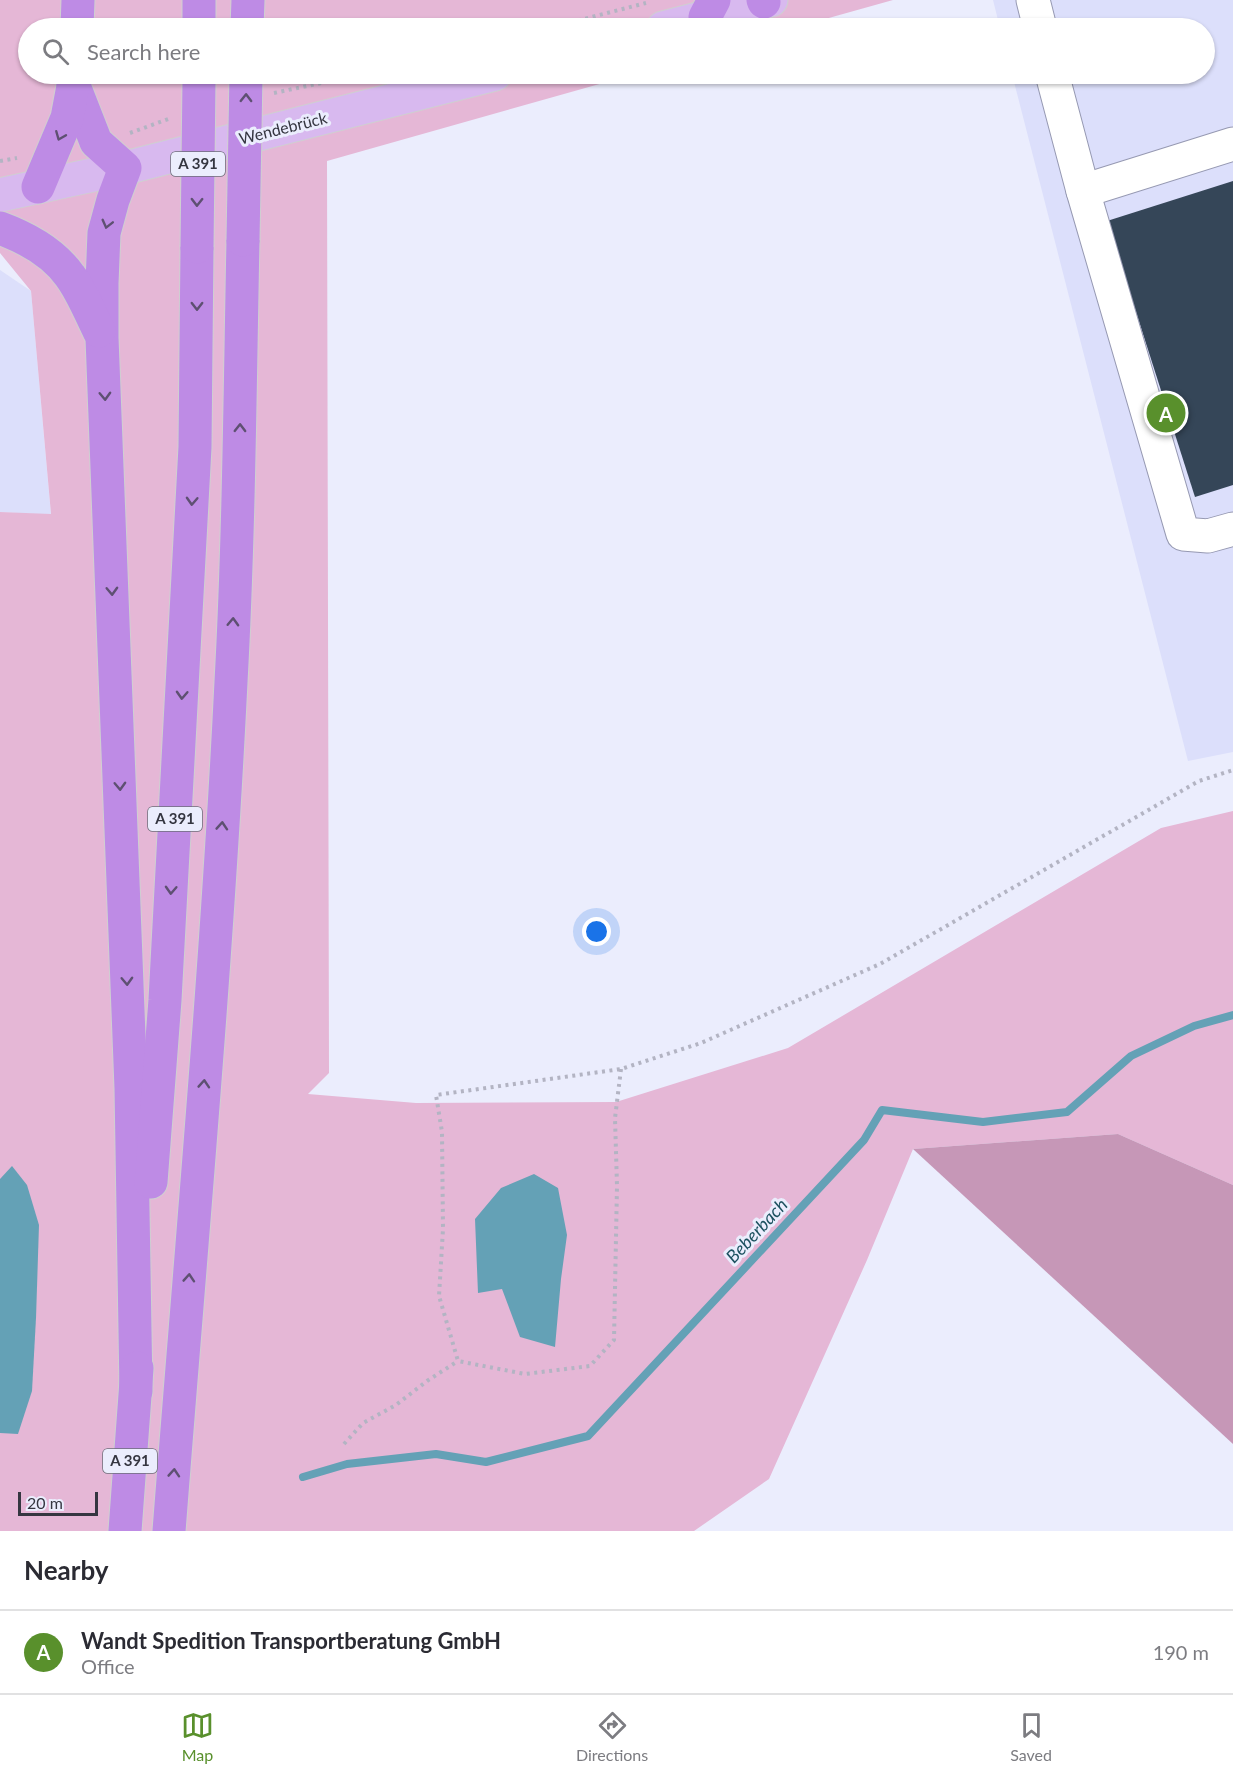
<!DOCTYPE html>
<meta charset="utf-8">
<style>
body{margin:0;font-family:Lato,sans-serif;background:#f7f7f7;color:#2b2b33}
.scale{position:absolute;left:18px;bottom:15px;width:80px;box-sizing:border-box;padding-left:6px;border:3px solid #353641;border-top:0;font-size:16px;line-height:21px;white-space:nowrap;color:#353641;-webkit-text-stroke:4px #ebedfd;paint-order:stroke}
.you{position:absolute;left:597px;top:932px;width:21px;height:21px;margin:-15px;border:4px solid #fff;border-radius:50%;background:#1a73e8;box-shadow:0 0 0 9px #1a73e833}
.badge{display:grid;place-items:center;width:39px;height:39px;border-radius:50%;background:#59902c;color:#fff;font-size:20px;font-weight:700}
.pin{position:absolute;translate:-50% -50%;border:3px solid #fff;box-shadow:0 2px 6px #0006}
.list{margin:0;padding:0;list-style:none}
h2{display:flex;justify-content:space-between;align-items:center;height:78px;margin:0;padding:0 24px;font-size:26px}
h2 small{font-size:20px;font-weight:400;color:#7c7c81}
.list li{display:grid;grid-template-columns:39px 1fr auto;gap:18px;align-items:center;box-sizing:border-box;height:84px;padding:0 24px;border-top:2px solid #e1e1e2}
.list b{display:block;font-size:22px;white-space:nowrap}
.list p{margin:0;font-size:20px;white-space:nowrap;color:#7c7c81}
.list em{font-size:20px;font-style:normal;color:#7c7c81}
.icon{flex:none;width:33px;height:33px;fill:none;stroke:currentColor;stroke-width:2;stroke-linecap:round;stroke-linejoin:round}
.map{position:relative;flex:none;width:1233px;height:1531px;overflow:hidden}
.search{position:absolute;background:#fff;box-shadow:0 2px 4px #0004;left:18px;right:18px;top:18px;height:66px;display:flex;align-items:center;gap:15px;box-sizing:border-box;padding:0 21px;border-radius:33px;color:#7c7c81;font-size:22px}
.sheet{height:162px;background:#fff}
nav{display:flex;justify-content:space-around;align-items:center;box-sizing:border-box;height:84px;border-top:2px solid #e1e1e2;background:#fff;font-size:16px;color:#7c7c81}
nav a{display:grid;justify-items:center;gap:3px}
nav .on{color:#59902c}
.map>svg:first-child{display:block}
.built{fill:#dcdffb}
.green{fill:#e5b7d6}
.forest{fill:#c697b7}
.water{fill:#64a1b6}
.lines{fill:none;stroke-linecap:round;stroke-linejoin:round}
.stream{stroke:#64a1b6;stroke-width:8}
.building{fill:#354658}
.minor-casing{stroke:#9699b2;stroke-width:35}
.major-casing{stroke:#cfcfd1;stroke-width:35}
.highway-casing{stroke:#cfcfd1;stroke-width:35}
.path{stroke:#b3b4c3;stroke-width:4;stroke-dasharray:3 4.5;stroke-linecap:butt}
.minor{stroke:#fff;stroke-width:33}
.major{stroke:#d8b9ef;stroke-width:33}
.highway{stroke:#be8be5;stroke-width:33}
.highway-bridge-casing{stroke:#cfcfd1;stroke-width:35;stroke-linecap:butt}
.highway-bridge{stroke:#be8be5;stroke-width:33}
.oneway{stroke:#5e5072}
.labels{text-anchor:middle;stroke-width:6;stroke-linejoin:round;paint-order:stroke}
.shield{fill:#ebedfd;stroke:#6c6d79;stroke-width:1.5}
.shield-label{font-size:15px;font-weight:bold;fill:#353641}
.street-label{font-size:16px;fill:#353641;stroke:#ebedfd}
.water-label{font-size:18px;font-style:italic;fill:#1d5160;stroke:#ebedfd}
</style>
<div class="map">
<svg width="1233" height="1531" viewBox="0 0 1233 1531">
<rect width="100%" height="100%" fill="#ebedfd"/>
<g class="built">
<polygon points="993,0 1233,0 1233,752 1188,761 1012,74 1204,74 1204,28 1000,28"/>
<polygon points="0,270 31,291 51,515 0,512"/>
</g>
<polygon class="green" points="0,0 893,0 793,28 28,28 28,74 635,74 327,161 329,1073 308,1094 416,1103 616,1102 788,1048 1161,828 1233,811 1233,1185 1118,1134 913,1149 867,1260 769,1479 694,1531 0,1531 0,512 51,514 31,291 0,253"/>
<polygon class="forest" points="1118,1134 1233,1185 1233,1444 913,1149"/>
<g class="water">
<polygon points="12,1166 27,1185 39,1225 36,1318 32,1391 18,1434 0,1433 0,1179"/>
<polygon points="534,1174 558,1188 567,1235 561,1279 555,1347 520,1337 502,1289 478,1293 475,1219 501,1188"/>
</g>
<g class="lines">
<polyline class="stream" points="303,1477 347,1464 436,1454 486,1462 588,1436 864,1140 882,1110 983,1122 1067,1112 1131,1056 1194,1026 1233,1015"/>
</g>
<polygon class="building" points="1233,181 1233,485 1195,497 1107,221"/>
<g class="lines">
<g class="minor-casing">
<g id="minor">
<polyline points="1033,0 1040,28"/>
<polyline points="1052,74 1083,191 1183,534 1208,536 1233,529"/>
<polyline points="1083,191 1233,144"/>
</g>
</g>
<g class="major-casing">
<g id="major">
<polyline points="663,28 771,0"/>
<polyline points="0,195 125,168 495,74"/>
</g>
</g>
<g class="highway-casing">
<g id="highway">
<polyline points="763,0 764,2"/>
<polyline points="705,17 714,0"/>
<polyline points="77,28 78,0"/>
<polyline points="199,28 199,0"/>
<polyline points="247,28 248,0"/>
<polyline points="73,83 96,142 125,168 113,200 104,233 102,283 102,338 131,1088 136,1391"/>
<polyline points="38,187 67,118 74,81"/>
<path d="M0 228C27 238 53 252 70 276 82 292 90 313 99 331"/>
<polyline points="151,1182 165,1000 195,447 197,247"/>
<polyline points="125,1531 137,1368"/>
<path d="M169 1531C191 1248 217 965 231 682 239 535 240 387 243 240"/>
</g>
</g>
<g class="path">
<polyline points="549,28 646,3"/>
<polyline points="274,93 364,74"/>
<polyline points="130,133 171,118"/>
<polyline points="0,161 17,158"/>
<polyline points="621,1069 615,1118 617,1186 614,1340 590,1366 525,1374 458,1361 439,1296 443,1229 442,1132 436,1095 621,1069 701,1043 880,964 1199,781 1233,770"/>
<polyline points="344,1444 363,1423 396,1405 427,1381 458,1361"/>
</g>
<use href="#minor" class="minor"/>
<use href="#major" class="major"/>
<use href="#highway" class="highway"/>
<g class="highway-bridge-casing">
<g id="highway-bridge">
<polyline points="243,240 246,74"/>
<polyline points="197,247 199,80"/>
</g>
</g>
<use href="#highway-bridge" class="highway-bridge"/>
</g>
<defs><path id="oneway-chevron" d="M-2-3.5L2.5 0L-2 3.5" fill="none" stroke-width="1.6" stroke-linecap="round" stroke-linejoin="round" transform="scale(1.5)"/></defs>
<g class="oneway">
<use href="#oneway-chevron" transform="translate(246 98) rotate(-89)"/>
<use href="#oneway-chevron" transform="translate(60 136) rotate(112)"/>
<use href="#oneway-chevron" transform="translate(197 202) rotate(91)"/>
<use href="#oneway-chevron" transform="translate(107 224) rotate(104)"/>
<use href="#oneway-chevron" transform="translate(197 306) rotate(90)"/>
<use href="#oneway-chevron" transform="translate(105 396) rotate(88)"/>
<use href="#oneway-chevron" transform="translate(240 428) rotate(-89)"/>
<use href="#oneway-chevron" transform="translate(192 501) rotate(93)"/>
<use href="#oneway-chevron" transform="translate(112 591) rotate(88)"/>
<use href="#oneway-chevron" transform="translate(233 622) rotate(-88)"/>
<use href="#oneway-chevron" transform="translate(182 695) rotate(93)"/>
<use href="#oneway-chevron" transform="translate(120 786) rotate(88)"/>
<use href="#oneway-chevron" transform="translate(222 826) rotate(-86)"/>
<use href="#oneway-chevron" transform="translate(171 890) rotate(93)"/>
<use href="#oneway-chevron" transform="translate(127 981) rotate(88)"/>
<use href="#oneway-chevron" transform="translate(204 1084) rotate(-86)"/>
<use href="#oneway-chevron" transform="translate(189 1278) rotate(-86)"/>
<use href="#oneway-chevron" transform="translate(174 1473) rotate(-86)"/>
</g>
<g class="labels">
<g class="shield">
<rect x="171" y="152" width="54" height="24" rx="4.5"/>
<rect x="148" y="807" width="54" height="24" rx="4.5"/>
<rect x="103" y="1449" width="54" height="24" rx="4.5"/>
</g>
<g class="shield-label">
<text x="198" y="169">A 391</text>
<text x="175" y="824">A 391</text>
<text x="130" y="1466">A 391</text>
</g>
<g class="street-label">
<text transform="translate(283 128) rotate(-14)" y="6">Wendebrück</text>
</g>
<g class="water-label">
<text transform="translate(757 1231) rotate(-47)" y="6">Beberbach</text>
</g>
</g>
</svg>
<div class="scale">20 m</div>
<div class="you"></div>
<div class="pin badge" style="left:1166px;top:413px">A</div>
<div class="search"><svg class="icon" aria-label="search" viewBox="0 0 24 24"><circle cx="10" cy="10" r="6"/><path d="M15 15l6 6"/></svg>Search here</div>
</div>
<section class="sheet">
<h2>Nearby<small></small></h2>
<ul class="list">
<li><span class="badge">A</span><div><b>Wandt Spedition Transportberatung GmbH</b><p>Office</p></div><em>190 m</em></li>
</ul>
</section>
<nav>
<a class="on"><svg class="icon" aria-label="map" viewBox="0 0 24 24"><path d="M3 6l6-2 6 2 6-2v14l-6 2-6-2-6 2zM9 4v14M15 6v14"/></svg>Map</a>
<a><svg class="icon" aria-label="directions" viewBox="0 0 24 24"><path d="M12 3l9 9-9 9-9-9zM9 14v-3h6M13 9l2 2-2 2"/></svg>Directions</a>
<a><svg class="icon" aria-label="saved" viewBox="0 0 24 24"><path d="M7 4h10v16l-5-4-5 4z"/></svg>Saved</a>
</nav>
